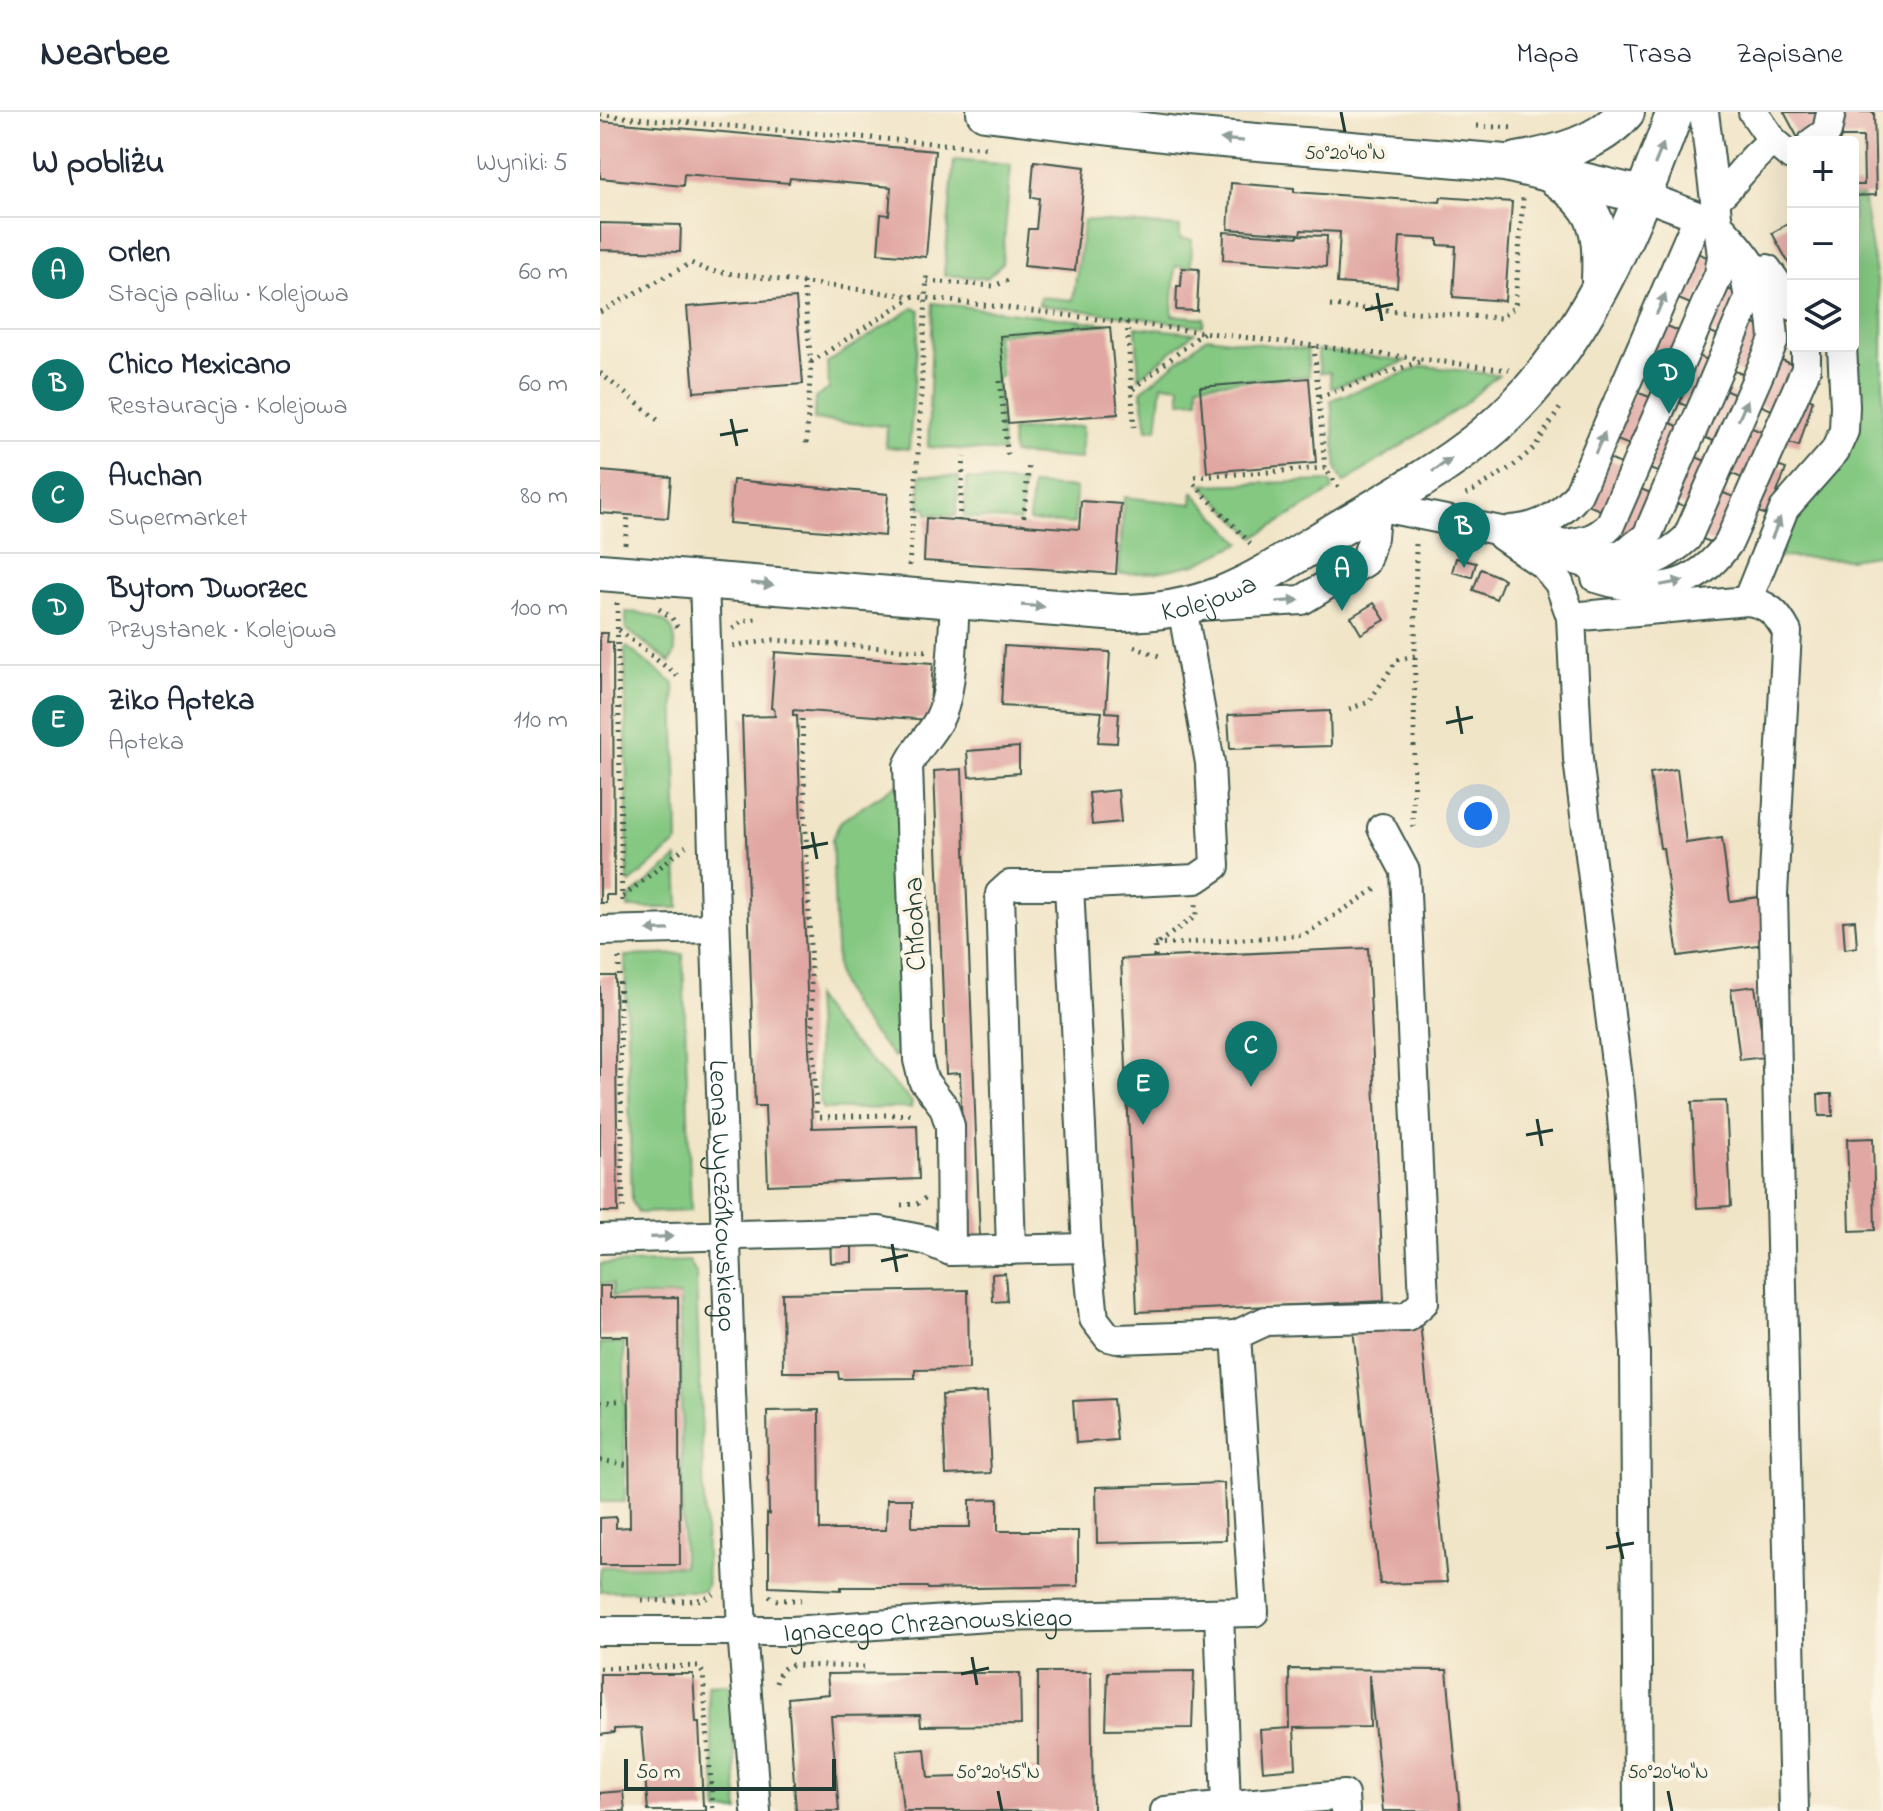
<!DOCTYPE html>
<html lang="pl">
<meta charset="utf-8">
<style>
body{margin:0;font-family:"Indie Flower",sans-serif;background:#f6f6f7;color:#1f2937}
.controls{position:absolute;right:24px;top:24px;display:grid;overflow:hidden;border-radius:8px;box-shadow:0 8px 32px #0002}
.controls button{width:72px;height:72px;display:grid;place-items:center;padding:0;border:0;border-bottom:2px solid #e0e1e3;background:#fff;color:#1f2937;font:40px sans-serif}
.scale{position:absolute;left:24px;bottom:20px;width:212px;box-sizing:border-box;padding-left:8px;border:4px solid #1f3d34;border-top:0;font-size:22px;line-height:28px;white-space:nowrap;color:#1f3d34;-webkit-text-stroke:6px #fcf5e5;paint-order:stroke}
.you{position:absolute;left:878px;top:704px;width:28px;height:28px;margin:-20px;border:6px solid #fff;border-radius:50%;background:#1a73e8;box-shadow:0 0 0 12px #1a73e833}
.badge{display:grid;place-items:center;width:52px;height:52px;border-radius:50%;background:#0f766e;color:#fff;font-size:26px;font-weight:700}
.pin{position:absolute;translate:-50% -66px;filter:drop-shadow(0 2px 4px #0008)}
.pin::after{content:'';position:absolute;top:42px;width:28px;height:24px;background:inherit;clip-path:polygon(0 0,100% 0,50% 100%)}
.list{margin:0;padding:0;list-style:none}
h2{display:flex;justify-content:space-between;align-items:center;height:104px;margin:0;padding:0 32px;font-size:34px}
h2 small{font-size:26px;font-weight:400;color:#747a83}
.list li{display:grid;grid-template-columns:52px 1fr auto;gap:24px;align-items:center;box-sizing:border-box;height:112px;padding:0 32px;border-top:2px solid #e0e1e3}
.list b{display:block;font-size:30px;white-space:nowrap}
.list p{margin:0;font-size:26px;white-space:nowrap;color:#747a83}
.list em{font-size:26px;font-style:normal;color:#747a83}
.icon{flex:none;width:44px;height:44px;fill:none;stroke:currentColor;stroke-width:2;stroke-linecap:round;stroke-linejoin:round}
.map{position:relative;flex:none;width:1283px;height:1699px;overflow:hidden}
header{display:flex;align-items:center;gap:48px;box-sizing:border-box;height:112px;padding:0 40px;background:#fff;border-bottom:2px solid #e0e1e3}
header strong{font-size:38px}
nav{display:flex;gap:44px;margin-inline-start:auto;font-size:28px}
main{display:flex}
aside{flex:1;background:#fff}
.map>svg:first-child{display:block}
.green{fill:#84c882;stroke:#52825b;stroke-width:2}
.building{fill:#e1a7a3}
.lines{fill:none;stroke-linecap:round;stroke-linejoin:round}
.minor-casing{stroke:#3e564a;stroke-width:32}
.major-casing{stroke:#3e564a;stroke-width:40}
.path{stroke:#3e564a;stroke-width:5;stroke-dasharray:2 6;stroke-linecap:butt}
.minor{stroke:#fff;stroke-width:28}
.major{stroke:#fff;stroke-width:36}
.oneway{fill:#8f9e9a}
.ticks{fill:none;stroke:#1f3d34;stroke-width:3}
.labels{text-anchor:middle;stroke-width:8;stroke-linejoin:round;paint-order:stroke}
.street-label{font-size:28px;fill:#1f3d34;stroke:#fcf5e5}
.ticks-label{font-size:20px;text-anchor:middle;fill:#1f3d34;stroke:#fcf5e5;stroke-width:8;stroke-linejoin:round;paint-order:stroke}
</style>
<header>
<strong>Nearbee</strong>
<nav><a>Mapa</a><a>Trasa</a><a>Zapisane</a></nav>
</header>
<main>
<aside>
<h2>W pobliżu<small>Wyniki: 5</small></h2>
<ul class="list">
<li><span class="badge">A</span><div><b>Orlen</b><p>Stacja paliw · Kolejowa</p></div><em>60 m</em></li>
<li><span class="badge">B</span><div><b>Chico Mexicano</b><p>Restauracja · Kolejowa</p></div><em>60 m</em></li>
<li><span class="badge">C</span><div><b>Auchan</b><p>Supermarket</p></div><em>80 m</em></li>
<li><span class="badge">D</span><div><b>Bytom Dworzec</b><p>Przystanek · Kolejowa</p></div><em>100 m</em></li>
<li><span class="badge">E</span><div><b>Ziko Apteka</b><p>Apteka</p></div><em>110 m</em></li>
</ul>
</aside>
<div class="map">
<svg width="1283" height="1699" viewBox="0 0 1283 1699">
<rect width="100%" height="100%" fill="#fcf5e5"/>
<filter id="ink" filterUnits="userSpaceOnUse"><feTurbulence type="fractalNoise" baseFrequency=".0125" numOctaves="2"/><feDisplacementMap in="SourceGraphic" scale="16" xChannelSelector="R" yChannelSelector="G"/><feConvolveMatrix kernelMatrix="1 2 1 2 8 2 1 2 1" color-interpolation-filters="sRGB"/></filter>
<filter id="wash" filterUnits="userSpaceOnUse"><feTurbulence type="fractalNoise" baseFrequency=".006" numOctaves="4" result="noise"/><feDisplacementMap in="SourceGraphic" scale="32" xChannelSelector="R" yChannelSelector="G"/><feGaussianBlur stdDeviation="1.8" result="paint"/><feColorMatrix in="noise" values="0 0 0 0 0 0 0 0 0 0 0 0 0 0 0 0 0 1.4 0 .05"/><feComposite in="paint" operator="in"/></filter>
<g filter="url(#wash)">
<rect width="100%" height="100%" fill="#f1e5c8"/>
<g class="green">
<polygon points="354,48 411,53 402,152 387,166 344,163"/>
<polygon points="1253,84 1263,84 1283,205 1283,442 1249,447 1175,445 1184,404 1239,342 1253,234"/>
<polygon points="484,108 580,115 580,127 592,128 591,155 575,154 572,203 604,206 603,214 439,193 440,185 473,188"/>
<polygon points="333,191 510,212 396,222 401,265 396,266 403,340 328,335"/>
<polygon points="313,196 320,198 309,337 286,335 287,314 214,308 215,286 229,277 227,251"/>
<polygon points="536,215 594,221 539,266"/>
<polygon points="607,225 707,238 709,264 598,272 598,288 580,289 580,274 562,272 557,317 547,317 541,279"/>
<polygon points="717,238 807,249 731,276 730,260 720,261"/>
<polygon points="824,254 898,263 861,295 744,371 737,358 731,288"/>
<polygon points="483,314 481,347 413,342 411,319"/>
<polygon points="321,363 359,365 356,404 327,402 327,396 319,396"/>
<polygon points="367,367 423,371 420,409 364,405"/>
<polygon points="730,369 733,378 655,425 602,373"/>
<polygon points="432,373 476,376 474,412 429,409"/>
<polygon points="593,380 641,431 596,452 557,460 519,462 524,385 592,392"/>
<path d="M26 500C47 501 75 505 75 531 75 539 75 543 70 550L26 517Z"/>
<polygon points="27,535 74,572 78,730 30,771 28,769 25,536"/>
<path d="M298 672 305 932 294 945C270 918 248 897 237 862L232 727 241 709Z"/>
<polygon points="77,746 79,796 28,796 29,786"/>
<polygon points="83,842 91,1099 38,1101 32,1089 25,844"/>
<polygon points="214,885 233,912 312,990 311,996 224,997 220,990"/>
<polygon points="89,1149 96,1161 107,1472 103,1479 0,1479 0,1455 83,1454 80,1184 12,1184 12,1172 0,1172 0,1152"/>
<polygon points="0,1231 24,1231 25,1390 0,1390"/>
<polygon points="129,1572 139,1699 118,1699 107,1573"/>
</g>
<g id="blocks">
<g class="building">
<polygon points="1184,0 1223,0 1223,14 1199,28"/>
<polygon points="1241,0 1274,0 1276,83 1253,84 1253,73 1264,73 1263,25 1242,25"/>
<polygon points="0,9 335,39 326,145 278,141 281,102 289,103 291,75 190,66 189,71 84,62 83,74 0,66"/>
<polygon points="434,49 485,55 475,159 424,154 428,117 436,117 439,86 431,85"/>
<polygon points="631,71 694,76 694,80 840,90 841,85 912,90 905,189 853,185 856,134 838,133 838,127 800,125 797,175 737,171 740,120 701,118 700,123 727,124 726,155 623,148 624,120 698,125 698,122 628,117"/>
<polygon points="1193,109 1193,159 1172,121"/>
<polygon points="0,111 81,113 80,140 0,138"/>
<polygon points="1095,140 1114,148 1095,194 1076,186"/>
<polygon points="582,156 599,157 597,199 576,198 577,174 581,174"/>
<polygon points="1122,175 1141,182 1122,225 1104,217"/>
<polygon points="196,186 203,272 94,280 87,195"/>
<polygon points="1149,210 1167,217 1148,264 1129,257"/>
<polygon points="1063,212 1083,221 1063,267 1043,259"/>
<polygon points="510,215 518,302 408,311 400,224"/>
<polygon points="1093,242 1111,249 1091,296 1073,288"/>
<polygon points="1175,245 1194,253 1174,299 1155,291"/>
<polygon points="709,266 716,351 607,360 600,275"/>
<polygon points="1120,276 1138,284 1118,331 1099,323"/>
<polygon points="1034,279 1055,287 1035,335 1014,327"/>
<polygon points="1197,283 1213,288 1199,334 1181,329"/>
<polygon points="1064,308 1082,316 1063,362 1044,355"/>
<polygon points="1145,313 1164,321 1144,367 1125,359"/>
<polygon points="1091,343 1108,350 1089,396 1071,389"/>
<polygon points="1005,345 1025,354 1005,400 985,392"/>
<polygon points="1169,351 1186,357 1168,404 1151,397"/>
<polygon points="0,359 71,365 68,406 0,401"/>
<polygon points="133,368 288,382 285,424 129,411"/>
<polygon points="1036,375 1053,382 1033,429 1016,421"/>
<polygon points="1116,378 1136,386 1116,432 1097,425"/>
<polygon points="481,389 521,392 516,462 324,449 326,406 479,417"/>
<polygon points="856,446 876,451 872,465 852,460"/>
<polygon points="881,457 904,467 896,487 873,478"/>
<polygon points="774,491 785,508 761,522 751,505"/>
<polygon points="0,521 8,521 7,530 13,530 14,783 6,783 6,791 0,791"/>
<polygon points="404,534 510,540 506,600 519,601 517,631 498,630 502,600 401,594"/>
<polygon points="175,540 333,551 329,608 193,598 193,603 197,603 212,1016 317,1013 319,1067 168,1073 165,994 155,994 142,605 175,604 174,597 171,596"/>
<polygon points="730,599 731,634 630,637 628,603"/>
<polygon points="419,635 419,661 369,665 367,639"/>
<polygon points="362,657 380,1128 359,1129 362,1022 360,961 346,962 334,659"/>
<polygon points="1077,657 1086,731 1122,726 1130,789 1159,785 1165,832 1078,844 1063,736 1060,736 1050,661"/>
<polygon points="518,678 521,710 492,713 489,681"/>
<polygon points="1255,808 1257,835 1245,837 1243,809"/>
<polygon points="768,836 784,1189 537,1200 521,847"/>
<polygon points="0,864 15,864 18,1100 0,1100"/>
<polygon points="1155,874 1165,945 1140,948 1131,877"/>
<polygon points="1218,982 1232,982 1233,1004 1219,1004"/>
<polygon points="1126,989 1131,1094 1097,1096 1092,990"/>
<polygon points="1273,1026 1275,1118 1250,1119 1247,1027"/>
<polygon points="230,1125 252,1125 252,1150 231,1151"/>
<polygon points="405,1161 407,1189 393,1190 392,1162"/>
<polygon points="0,1174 10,1174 10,1186 78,1185 80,1453 0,1453 0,1406 16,1405 16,1416 30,1415 28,1224 0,1224"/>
<polygon points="368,1178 369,1257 315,1258 315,1266 239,1267 238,1260 183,1260 182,1181"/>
<polygon points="820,1210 847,1470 780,1472 753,1216"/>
<polygon points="387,1280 391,1361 346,1363 342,1283"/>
<polygon points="513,1287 517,1328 476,1331 473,1289"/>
<polygon points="219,1298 220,1418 286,1418 287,1387 312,1387 312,1415 370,1415 370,1388 398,1387 398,1419 478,1419 478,1474 328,1477 327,1475 241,1475 241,1478 169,1475 169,1440 167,1440 167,1401 169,1402 167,1299"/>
<polygon points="624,1371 626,1428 497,1431 496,1375"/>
<polygon points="689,1557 847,1558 860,1699 783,1699 769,1563 770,1615 694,1616 696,1656 663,1659 660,1618 690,1616"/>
<polygon points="594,1559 592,1616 506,1617 508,1560"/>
<polygon points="438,1560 491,1560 493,1699 303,1699 297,1639 325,1637 328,1666 420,1663 420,1658 438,1657"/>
<polygon points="316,1561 420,1561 421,1613 321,1614 320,1603 231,1604 239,1699 196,1699 188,1586 229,1582 227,1562"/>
<polygon points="0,1562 93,1562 96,1611 99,1611 103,1694 106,1694 106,1699 48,1699 41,1616 14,1617 14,1621 0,1623"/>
<polygon points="23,1679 25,1699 0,1699 0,1681"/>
</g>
</g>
</g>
<g filter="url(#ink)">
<use href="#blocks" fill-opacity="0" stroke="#3e564a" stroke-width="2"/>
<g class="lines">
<g class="minor-casing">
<g id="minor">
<polyline points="1153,0 1173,29"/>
<polyline points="1213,30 1227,20 1231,0"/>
<polyline points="1042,83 1116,111"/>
<path d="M1115 88C1137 70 1149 46 1173 29L1191 44 1193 42"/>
<polyline points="1167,157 1193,194"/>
<path d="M911 418C940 416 960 404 978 382L1098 105"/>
<polyline points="902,424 944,453 959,471 971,505 978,647 1020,982 1027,1064 1035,1240 1038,1699"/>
<path d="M944 437C999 458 1038 470 1087 426L1174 228C1172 175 1153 148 1117 111"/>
<path d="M1003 445C1022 445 1033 436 1047 424L1149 186 1143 154"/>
<path d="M996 466C1051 483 1095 480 1129 430L1206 257V234"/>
<path id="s1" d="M104 468 131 1281 142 1518 156 1699"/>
<polyline points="1147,489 1184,397 1235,339 1244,319 1245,294 1242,234"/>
<path d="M971 505 1147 489C1168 492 1177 501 1187 520L1173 782 1194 1699"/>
<polyline points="0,819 115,816"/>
<polyline points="0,1127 279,1119 325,1128 351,1139 487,1136"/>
<polyline points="411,1138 400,782 410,773 469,773"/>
<path d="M351 1139 350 1014 344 995 323 968 318 948 308 654C316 636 330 624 339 607 353 581 353 519 355 488"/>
<polyline points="636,1223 666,1209 807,1205 824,1190 805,759 782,716"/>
<polyline points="619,1501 626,1693"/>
<path id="s2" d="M0 1519H192L388 1505 654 1500 636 1223 517 1227 508 1225 494 1207 487 1136 469 773 596 767 615 754 610 651 582 495 702 488 765 450 773 425 776 394 966 432C985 429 997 427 1010 413L1119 162 1122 144 1104 0"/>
<polyline points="565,1699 744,1683 745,1699"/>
</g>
</g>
<g class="major-casing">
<g id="major">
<polyline points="385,0 587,24 905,51 1042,83"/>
<path d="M917 49C957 42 999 32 1026 0"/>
<path d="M954 65C998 95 1002 116 1000 168"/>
<path id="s3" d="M0 460 519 501C611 501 655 468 730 422 782 391 836 362 883 324 982 244 1032 116 1075 0"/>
</g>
</g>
<g class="path">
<polyline points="0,3 390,36"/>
<polyline points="877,14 915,16"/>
<polyline points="327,169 394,174 413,166"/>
<polyline points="203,170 211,250 206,335"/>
<polyline points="730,194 900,206 915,195 923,86"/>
<polyline points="0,200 91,151 109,159 909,258"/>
<polyline points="527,210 534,315"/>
<polyline points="714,234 725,356 741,379"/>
<polyline points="211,250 314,184"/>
<polyline points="0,261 59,309"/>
<polyline points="400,269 408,348"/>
<polyline points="533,277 604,220"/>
<polyline points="719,285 824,248"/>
<polyline points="595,365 725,356"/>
<polyline points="594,372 652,433"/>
<polyline points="866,383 912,355 934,336 962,293"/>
<polyline points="359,409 364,345"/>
<polyline points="423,413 429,350"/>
<polyline points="25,432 28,403"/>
<polyline points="309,454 318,342 327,162"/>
<polyline points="17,491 22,793"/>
<polyline points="59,497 72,506 77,515"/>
<polyline points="133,517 141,509 156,507"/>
<polyline points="19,518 80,566"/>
<polyline points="133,534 173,528 326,539"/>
<polyline points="534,535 562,545"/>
<polyline points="749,597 769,590 797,548 815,544 816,430"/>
<polyline points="202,607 216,1001 220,1005 314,1002"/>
<polyline points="813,715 815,544"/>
<polyline points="23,785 86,734"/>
<polyline points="555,833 704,823 779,775"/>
<polyline points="555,845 555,833 596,804 596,792"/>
<polyline points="19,846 23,1100"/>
<polyline points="301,1093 317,1092 325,1086"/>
<polyline points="0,1291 24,1288"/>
<polyline points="0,1348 29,1353"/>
<polyline points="169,1484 177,1488 201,1488"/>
<path d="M42 1488C60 1488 100 1493 114 1482"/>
<polyline points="0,1556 98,1554 103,1561 113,1699"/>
<path d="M176 1571C179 1561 182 1555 192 1553L264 1555"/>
</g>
<use href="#minor" class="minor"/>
<use href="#major" class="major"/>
</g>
<defs><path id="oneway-solid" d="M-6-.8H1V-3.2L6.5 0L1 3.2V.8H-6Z" transform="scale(2)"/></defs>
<g class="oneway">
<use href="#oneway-solid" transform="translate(632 28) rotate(-175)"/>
<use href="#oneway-solid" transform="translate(1059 42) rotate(-68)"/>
<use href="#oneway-solid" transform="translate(1061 192) rotate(-67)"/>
<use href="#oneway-solid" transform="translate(1143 298) rotate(-66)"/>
<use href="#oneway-solid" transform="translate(1000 331) rotate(-66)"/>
<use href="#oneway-solid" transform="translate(842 353) rotate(-34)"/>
<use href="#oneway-solid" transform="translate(1176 416) rotate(-68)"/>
<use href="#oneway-solid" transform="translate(1072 471) rotate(-11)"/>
<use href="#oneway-solid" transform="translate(162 472) rotate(5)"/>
<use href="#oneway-solid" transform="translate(688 489) rotate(-4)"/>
<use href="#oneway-solid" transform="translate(433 494) rotate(4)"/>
<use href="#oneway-solid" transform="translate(58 818) rotate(179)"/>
<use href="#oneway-solid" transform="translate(62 1125) rotate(-2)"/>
</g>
</g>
<path class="ticks" d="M741 0 745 20M777 181 782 209M765 198 793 192M131 307 137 334M120 323 148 318M857 594 862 622M846 611 873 605M212 720 217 747M201 736 228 731M937 1007 942 1034M926 1023 953 1018M292 1132 297 1160M281 1149 308 1143M1017 1420 1023 1447M1006 1436 1034 1431M372 1545 377 1573M361 1562 389 1556M398 1679 402 1699M1068 1679 1072 1699"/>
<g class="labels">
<g class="street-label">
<text dy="10" stroke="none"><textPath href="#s3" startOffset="612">Kolejowa</textPath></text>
<text transform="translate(313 812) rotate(-92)" y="10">Chłodna</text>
<text dy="10" stroke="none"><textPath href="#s1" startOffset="616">Leona Wyczółkowskiego</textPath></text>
<text dy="10" stroke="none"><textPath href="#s2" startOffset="328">Ignacego Chrzanowskiego</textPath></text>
</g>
</g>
<g class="ticks-label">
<text x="745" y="47">50°20'40"N</text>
<text x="398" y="1666">50°20'45"N</text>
<text x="1068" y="1666">50°20'40"N</text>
</g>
</svg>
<div class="controls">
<button>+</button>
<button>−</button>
<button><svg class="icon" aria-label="layers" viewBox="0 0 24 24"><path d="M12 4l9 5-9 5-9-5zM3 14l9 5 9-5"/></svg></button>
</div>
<div class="scale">50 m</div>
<div class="you"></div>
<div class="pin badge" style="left:742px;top:499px">A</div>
<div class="pin badge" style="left:864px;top:456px">B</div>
<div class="pin badge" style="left:651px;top:975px">C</div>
<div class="pin badge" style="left:1069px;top:302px">D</div>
<div class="pin badge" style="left:543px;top:1013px">E</div>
</div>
</main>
